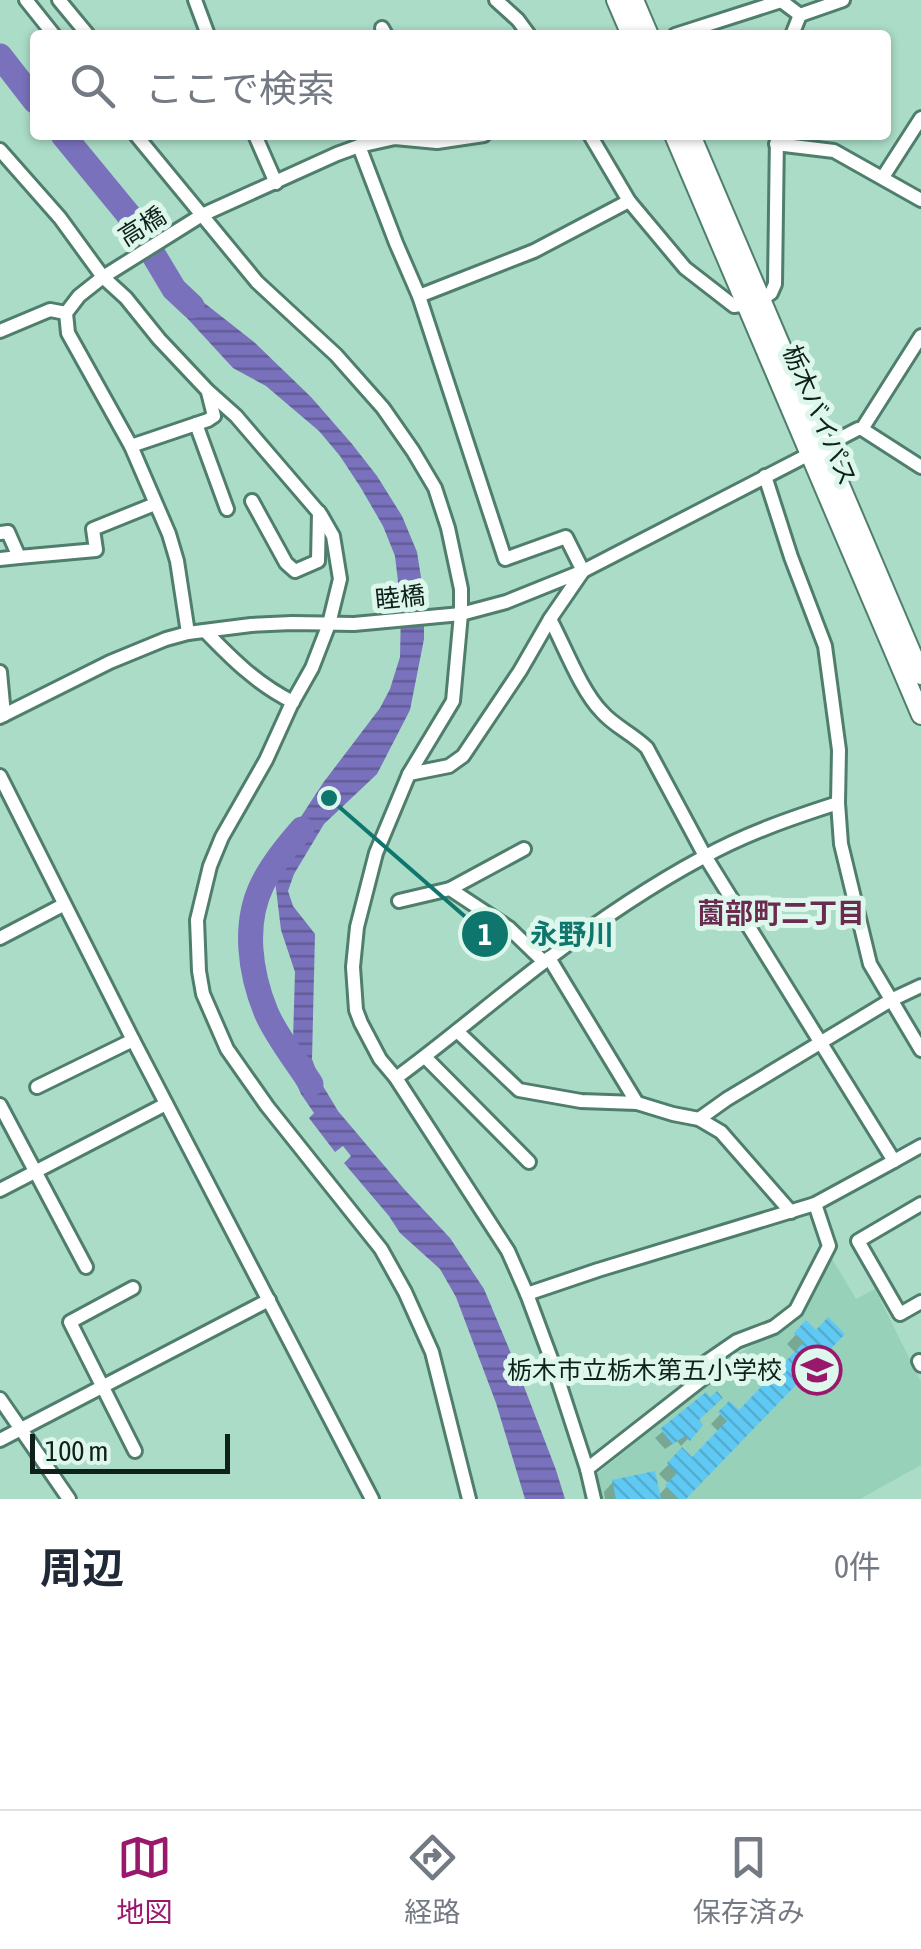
<!DOCTYPE html>
<html lang="ja">
<meta charset="utf-8">
<style>
body{margin:0;font-family:"Asap Condensed","Noto Sans JP",sans-serif;background:#f6f6f7;color:#1f2937}
.scale{position:absolute;left:30px;bottom:25px;width:200px;box-sizing:border-box;padding-left:10px;border:5px solid #0e211a;border-top:0;font-size:28px;line-height:35px;white-space:nowrap;color:#0e211a;-webkit-text-stroke:8px #def7ec;paint-order:stroke}
.list{margin:0;padding:0;list-style:none}
h2{display:flex;justify-content:space-between;align-items:center;height:130px;margin:0;padding:0 40px;font-size:42px}
h2 small{font-size:32px;font-weight:400;color:#747a83}
.icon{flex:none;width:55px;height:55px;fill:none;stroke:currentColor;stroke-width:2;stroke-linecap:round;stroke-linejoin:round}
.map{position:relative;flex:none;width:921px;height:1499px;overflow:hidden}
.search{position:absolute;background:#fff;box-shadow:0 2px 8px #0004;left:30px;right:30px;top:30px;height:110px;display:flex;align-items:center;gap:25px;box-sizing:border-box;padding:0 35px;border-radius:10px;color:#747a83;font-size:38px}
.sheet{height:310px;background:#fff}
nav{display:flex;justify-content:space-around;align-items:center;box-sizing:border-box;height:140px;border-top:2px solid #e0e1e3;background:#fff;font-size:28px;color:#747a83}
nav a{display:grid;justify-items:center;gap:5px}
nav .on{color:#9a186c}
.map>svg:first-child{display:block}
.built{fill:#97d1b9}
.water{fill:url(#water-rules)}
.shadow{fill:#0003}
.lines{fill:none;stroke-linecap:round;stroke-linejoin:round}
.river{stroke:#7971bc;stroke-width:25}
.building{fill:url(#building-back-hatch)}
.minor-casing{stroke:#4f7e6c;stroke-width:18}
.major-casing{stroke:#4f7e6c;stroke-width:22}
.minor{stroke:#fff;stroke-width:12}
.major{stroke:#fff;stroke-width:18}
.labels{text-anchor:middle;stroke-width:10;stroke-linejoin:round;paint-order:stroke}
.street-label{font-size:25px;fill:#0e211a;stroke:#def7ec}
.poi-label{font-size:25px;fill:#0e211a;stroke:#def7ec;text-anchor:end}
.neighbourhood-label{font-size:28px;font-weight:bold;fill:#6a2b4f;stroke:#def7ec}
.leader{fill:none;stroke:#0f766e;stroke-width:4}
.callout-dot{fill:#0f766e;stroke:#def7ec;stroke-width:4}
.mark-label{font-size:30px;text-anchor:middle;font-weight:bold;fill:#fff}
.callout-label{font-size:28px;text-anchor:middle;font-weight:bold;fill:#0f766e;stroke:#def7ec;stroke-width:10;stroke-linejoin:round;paint-order:stroke}
</style>
<div class="map">
<svg width="921" height="1499" viewBox="0 0 921 1499">
<defs>
<pattern id="water-rules" width="6" height="5" patternUnits="userSpaceOnUse" patternTransform="scale(2.5)"><rect width="6" height="5" fill="#7971bc"/><path d="M0 2.5h6" fill="none" stroke="#625c98"/></pattern>
<pattern id="building-back-hatch" width="6" height="6" patternUnits="userSpaceOnUse" patternTransform="scale(2.5)"><rect width="6" height="6" fill="#60c9f3"/><path d="M-1 5l2 2M0 0l6 6M5-1l2 2" fill="none" stroke="#52acd0"/></pattern>
</defs>
<rect width="100%" height="100%" fill="#aadcc7"/>
<polygon class="built" points="830,1255 856,1299 875,1289 921,1382 921,1465 860,1499 602,1499 596,1475 710,1381 726,1360 795,1323"/>
<polygon class="water" points="175,280 254,342 311,397 352,444 377,476 402,516 417,552 424,596 424,639 410,710 377,774 324,824 294,874 288,891 293,906 315,934 312,1059 320,1081 338,1111 404,1189 450,1238 484,1289 515,1363 556,1470 565,1499 525,1499 496,1403 456,1297 440,1269 400,1233 389,1216 344,1163 351,1156 343,1146 335,1152 309,1118 314,1113 301,1094 292,1074 295,972 281,930 274,872 291,832 323,783 380,708 390,689 400,657 401,607 395,556 383,526 361,488 340,456 319,431 266,386 233,368 163,292"/>
<g class="shadow">
<polygon points="806,1324 816,1333 683,1499 605,1499 604,1492 613,1482 658,1496 669,1484 659,1474 682,1451 692,1460 719,1432 711,1424 729,1405 738,1414 796,1353 787,1344"/>
<polygon points="706,1395 709,1400 696,1421 700,1426 681,1446 677,1441 665,1449 655,1438"/>
</g>
<g class="lines">
<g class="river">
<polyline points="0,56 35,101"/>
<polyline points="63,135 132,219 174,289 192,306"/>
<path d="M302 829C287 846 272 864 262 885 243 924 250 973 266 1012 276 1036 297 1062 311 1084"/>
</g>
</g>
<g class="building">
<polygon points="828,1317 845,1334 686,1499 679,1499 665,1485 677,1473 667,1463 682,1447 692,1457 727,1421 718,1412 729,1401 739,1410 804,1342 794,1333 806,1320 816,1330"/>
<polygon points="717,1391 723,1398 699,1420 703,1425 690,1441 685,1436 673,1444 660,1429 706,1392 710,1397"/>
<polygon points="655,1471 661,1499 616,1499 612,1480"/>
</g>
<g class="lines">
<g class="minor-casing">
<g id="minor">
<polyline points="26,0 54,35"/>
<polyline points="59,0 88,35"/>
<polyline points="195,0 208,35"/>
<polyline points="496,0 518,20 529,35"/>
<polyline points="780,0 800,15 843,0"/>
<polyline points="382,28 386,35"/>
<polyline points="675,35 781,1"/>
<polyline points="792,35 800,15"/>
<polyline points="136,135 257,282 336,355 383,408 413,451 435,488 448,528 461,589 461,614 453,701 409,774 376,853 357,927 353,967 356,1010 361,1023 380,1059 396,1078 508,1251 527,1294 553,1364 587,1469 594,1499"/>
<polyline points="255,135 276,183"/>
<polyline points="590,135 629,201 685,268 734,306 747,304"/>
<polyline points="776,144 834,151 921,200"/>
<polyline points="359,146 396,243 419,296 505,559 566,537 583,571 550,619 520,671 463,756 449,766 409,774"/>
<polyline points="0,150 60,218 103,277 126,298 159,339 208,391 236,416 321,515 333,536 340,579 329,624 312,668 291,705 266,760 222,837 210,866 197,920 199,971 203,994 227,1049 267,1106 381,1249 405,1292 432,1352 469,1499"/>
<polyline points="883,177 921,118"/>
<polyline points="419,296 534,251 629,201"/>
<polyline points="761,300 771,293 775,284 777,135"/>
<polyline points="0,331 50,310 66,313"/>
<polyline points="196,424 227,509"/>
<polyline points="862,429 921,336"/>
<polyline points="131,446 208,420 214,416 208,392"/>
<polyline points="765,476 791,557 825,646 839,750 838,803 841,844 870,964 921,1050"/>
<polyline points="252,501 286,563 295,571 318,561 319,512"/>
<polyline points="0,533 8,532 19,557 0,559"/>
<polyline points="19,557 96,550 93,529 155,504"/>
<path d="M550 619C564 645 581 691 602 712 614 726 633 734 647 748L705 856 894 1161 921 1146"/>
<path d="M205 631C232 659 257 684 293 702"/>
<polyline points="188,633 177,561 169,534 131,446 68,333 66,313 79,296 103,277 202,215 337,154 359,146 395,138 437,142 484,135"/>
<polyline points="0,672 4,715"/>
<polyline points="0,717 110,662 166,639 188,633 251,625 292,623 354,624 461,614 506,602 583,571 858,429 862,429 921,467"/>
<polyline points="0,776 133,1040 372,1499"/>
<polyline points="450,889 524,849"/>
<polyline points="399,901 450,889 509,928 544,962"/>
<polyline points="0,938 63,905"/>
<polyline points="549,958 637,1103"/>
<polyline points="457,1031 519,1090 581,1101 637,1103 673,1114 699,1119 721,1132 791,1212"/>
<polyline points="425,1057 529,1162"/>
<path d="M396 1078C448 1040 496 998 548 959 597 922 648 887 702 858 745 834 791 818 838 803"/>
<polyline points="37,1087 133,1040"/>
<polyline points="0,1105 86,1267"/>
<polyline points="699,1119 727,1099 891,1000 921,986"/>
<polyline points="0,1190 166,1104"/>
<polyline points="921,1204 858,1241 900,1314 921,1302"/>
<polyline points="133,1288 70,1322 135,1451"/>
<polyline points="527,1294 598,1270 815,1204 894,1161"/>
<polyline points="919,1361 921,1365"/>
<polyline points="0,1399 69,1499"/>
<polyline points="0,1440 269,1300"/>
<polyline points="587,1469 706,1376 705,1363 737,1341 774,1327 796,1310 829,1246 815,1204"/>
</g>
</g>
<g class="major-casing">
<g id="major">
<polyline points="616,0 631,35"/>
<polyline points="634,0 649,35"/>
<polyline points="674,135 921,715"/>
<polyline points="691,135 921,675"/>
</g>
</g>
<use href="#minor" class="minor"/>
<use href="#major" class="major"/>
</g>
<defs>
<g id="school-ring" transform="scale(2.5)"><circle r="9.5" fill="#def7ec" stroke="#9a186c" stroke-width="1.5"/><path d="M0-5L7-2L0 1L-7-2ZM-4 1L0 2.5L4 1V4Q0 6-4 4Z" fill="#9a186c"/></g>
</defs>
<g fill-rule="evenodd">
<use href="#school-ring" x="817" y="1370"/>
</g>
<g class="labels">
<g class="street-label">
<text transform="translate(142 226) rotate(-32)" y="9">高橋</text>
<text transform="translate(820 415) rotate(67)" y="9">栃木バイパス</text>
<text transform="translate(400 597) rotate(-6)" y="9">睦橋</text>
</g>
<g class="poi-label">
<text x="782" y="1379">栃木市立栃木第五小学校</text>
</g>
<g class="neighbourhood-label">
<text x="781" y="923">薗部町二丁目</text>
</g>
</g>
<path class="leader" d="M329 798L485 934"/>
<g class="callout-dot">
<circle cx="329" cy="798" r="10"/>
<circle cx="485" cy="934" r="25"/>
</g>
<g class="mark-label">
<text x="485" y="945">1</text>
</g>
<g class="callout-label">
<text x="572" y="944">永野川</text>
</g>
</svg>
<div class="scale">100 m</div>
<div class="search"><svg class="icon" aria-label="search" viewBox="0 0 24 24"><circle cx="10" cy="10" r="6"/><path d="M15 15l6 6"/></svg>ここで検索</div>
</div>
<section class="sheet">
<h2>周辺<small>0件</small></h2>
<ul class="list">
</ul>
</section>
<nav>
<a class="on"><svg class="icon" aria-label="map" viewBox="0 0 24 24"><path d="M3 6l6-2 6 2 6-2v14l-6 2-6-2-6 2zM9 4v14M15 6v14"/></svg>地図</a>
<a><svg class="icon" aria-label="directions" viewBox="0 0 24 24"><path d="M12 3l9 9-9 9-9-9zM9 14v-3h6M13 9l2 2-2 2"/></svg>経路</a>
<a><svg class="icon" aria-label="saved" viewBox="0 0 24 24"><path d="M7 4h10v16l-5-4-5 4z"/></svg>保存済み</a>
</nav>
